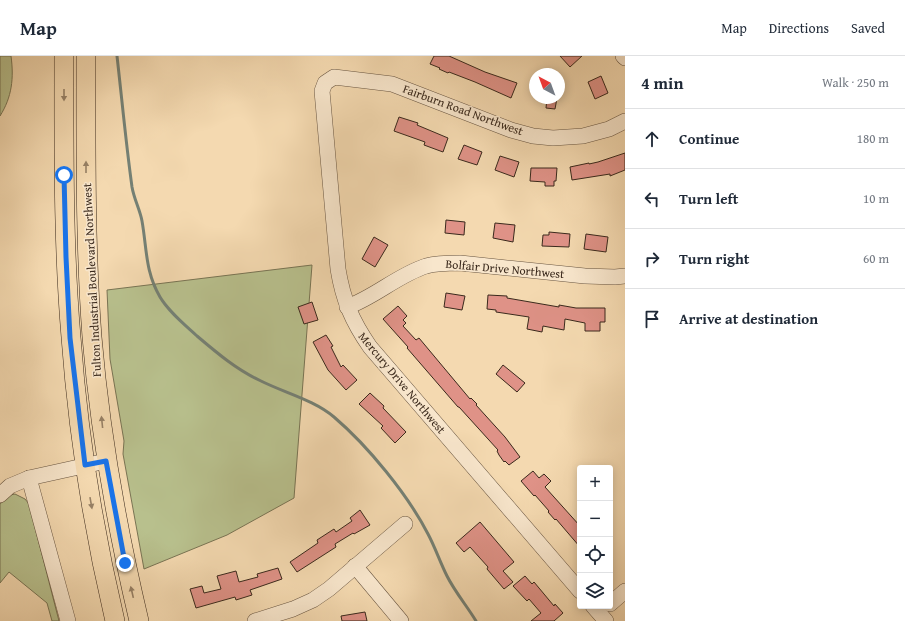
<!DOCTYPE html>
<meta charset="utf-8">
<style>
body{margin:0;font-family:"Gentium Book Plus",serif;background:#f2f2f3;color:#1f2937}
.controls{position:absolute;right:12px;bottom:12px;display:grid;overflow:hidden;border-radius:4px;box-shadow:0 2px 10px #0003}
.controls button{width:36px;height:36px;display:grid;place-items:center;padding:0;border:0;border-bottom:1px solid #e0e1e3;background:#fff;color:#1f2937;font:20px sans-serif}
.compass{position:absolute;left:529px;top:12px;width:36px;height:36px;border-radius:50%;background:#fff;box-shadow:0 2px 10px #0003;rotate:319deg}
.stop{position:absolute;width:12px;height:12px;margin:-9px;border:3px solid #1a73e8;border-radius:50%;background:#fff}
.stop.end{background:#1a73e8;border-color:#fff;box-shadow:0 1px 4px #0008}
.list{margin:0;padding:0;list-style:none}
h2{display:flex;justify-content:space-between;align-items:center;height:52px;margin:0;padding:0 16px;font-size:17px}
h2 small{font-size:13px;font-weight:400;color:#747a83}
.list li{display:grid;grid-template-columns:26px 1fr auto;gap:12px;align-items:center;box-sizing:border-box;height:60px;padding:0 16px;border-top:1px solid #e0e1e3}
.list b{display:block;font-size:15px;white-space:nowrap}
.list em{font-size:13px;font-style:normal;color:#747a83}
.icon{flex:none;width:22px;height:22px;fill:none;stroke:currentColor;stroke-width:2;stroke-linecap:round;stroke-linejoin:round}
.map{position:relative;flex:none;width:625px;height:565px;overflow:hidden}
header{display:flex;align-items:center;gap:24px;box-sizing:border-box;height:56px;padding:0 20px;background:#fff;border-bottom:1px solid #e0e1e3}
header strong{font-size:19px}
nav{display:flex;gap:22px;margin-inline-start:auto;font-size:14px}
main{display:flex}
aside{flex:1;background:#fff}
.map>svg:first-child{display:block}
.green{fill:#b8c08d;stroke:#797454}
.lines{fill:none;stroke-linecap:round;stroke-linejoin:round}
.stream{stroke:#758074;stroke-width:3}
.building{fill:#df9287;stroke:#3a291c}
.minor-casing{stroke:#685541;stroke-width:16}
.major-casing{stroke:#3a291c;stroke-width:20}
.minor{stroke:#f8e6cc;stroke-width:15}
.major{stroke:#f4d9b0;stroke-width:19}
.oneway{fill:#978166}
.route{stroke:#1a73e8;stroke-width:5}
.labels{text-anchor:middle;stroke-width:3;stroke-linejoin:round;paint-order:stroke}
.street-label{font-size:12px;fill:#3a291c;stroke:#f8e6cc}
</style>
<header>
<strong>Map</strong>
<nav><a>Map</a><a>Directions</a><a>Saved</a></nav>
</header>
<main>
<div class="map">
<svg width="625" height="565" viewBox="0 0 625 565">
<rect width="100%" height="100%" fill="#f4d9b0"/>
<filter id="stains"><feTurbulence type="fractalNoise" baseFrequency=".005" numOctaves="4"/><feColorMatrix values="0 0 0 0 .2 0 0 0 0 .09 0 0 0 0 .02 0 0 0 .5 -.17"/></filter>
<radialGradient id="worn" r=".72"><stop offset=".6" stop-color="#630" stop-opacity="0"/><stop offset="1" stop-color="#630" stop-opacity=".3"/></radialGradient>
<g class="green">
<path d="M0 0H11C14 22 12 41 0 60Z"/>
<polygon points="312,209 294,442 227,479 144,513 123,398 124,385 110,303 107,234"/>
<polygon points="15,438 25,443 29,448 59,565 52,565 47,547 9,516 0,527 0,448 10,439"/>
</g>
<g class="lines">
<path class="stream" d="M117 0C122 44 126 88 132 131 134 143 140 154 142 165 147 193 145 215 160 241 169 256 184 268 197 280 217 297 237 314 261 325 285 337 314 344 334 361 368 390 408 439 428 478 435 491 440 506 447 520 455 536 467 550 476 565"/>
</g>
<g class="building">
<polygon points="434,0 449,0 485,16 517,27 511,42 475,26 449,16 448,17 439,13 440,12 430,8"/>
<polygon points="560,0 582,0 570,11"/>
<polygon points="601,20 608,37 595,43 588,26"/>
<polygon points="547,42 557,42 555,53 546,52"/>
<polygon points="399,61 418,67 417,69 448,82 443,96 424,89 425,86 394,75"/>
<polygon points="464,89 482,96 477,109 458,103"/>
<polygon points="625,97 625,114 610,120 610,118 572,124 570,111 589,107 589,108 598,106"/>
<polygon points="500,100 519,106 514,121 495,114"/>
<polygon points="531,112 557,112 556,125 554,125 554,130 545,130 545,126 530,125"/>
<polygon points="446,164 465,166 464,179 445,177"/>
<polygon points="495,167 515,169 513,186 493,182"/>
<polygon points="549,176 570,178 569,191 542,190 543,179 549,179"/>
<polygon points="586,178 608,181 606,196 584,193"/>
<polygon points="374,181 388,189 375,211 362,203"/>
<polygon points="446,237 465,240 462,254 444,251"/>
<polygon points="488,239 507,240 507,242 559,251 559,249 576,252 605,252 605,266 600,266 600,275 585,275 585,267 565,263 564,274 543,270 542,276 527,273 529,261 496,256 496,254 487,253"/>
<polygon points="312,246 318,264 304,268 298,251"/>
<polygon points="398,250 407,260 403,264 406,267 403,270 416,284 419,282 470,343 471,342 477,348 476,349 505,381 520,401 509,409 505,405 504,406 499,399 497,395 498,394 459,351 458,351 407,292 408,291 383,263"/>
<polygon points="326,279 333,290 331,291 341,311 343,309 357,324 346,334 328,314 313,286"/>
<polygon points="503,309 525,327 517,336 496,318"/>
<polygon points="370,337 384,350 383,352 406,376 395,387 381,372 383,370 359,348"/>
<polygon points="533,415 539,422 544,418 551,425 545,431 580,470 580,491 556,463 555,464 548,456 549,455 535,439 534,440 521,425"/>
<polygon points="360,454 370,469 354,478 353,477 335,488 336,491 297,516 290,506 318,487 317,484 334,473 336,476 352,465 350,462"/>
<polygon points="480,466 514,506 503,515 513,526 504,533 487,513 488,511 470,491 464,496 456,487"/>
<polygon points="278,512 282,523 250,534 252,539 236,544 235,541 196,552 190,533 202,530 204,537 221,533 217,520 236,515 239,526 258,521 257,518"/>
<polygon points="525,520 532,528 534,526 554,550 555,548 563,557 554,565 531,565 541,557 529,543 527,545 513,530"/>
<polygon points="365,556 367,565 342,565 341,560"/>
</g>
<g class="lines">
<g class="minor-casing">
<g id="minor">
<polyline points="623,0 625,2"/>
<path d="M347 251C375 241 398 219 426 210 437 207 449 207 460 207L585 220 615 221 625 220"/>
<polyline points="29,422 68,565"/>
<polyline points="0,439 10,430 29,422 106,405"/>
<polyline points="355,510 401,565"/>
<path d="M580 535 370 291C352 265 343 244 338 213L322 35 325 27 334 21 392 28 511 74 533 80 553 82 583 80 609 73 625 65"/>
<polyline points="610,548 625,535"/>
<polyline points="593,550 606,565"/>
<polyline points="255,565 293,553 313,544 329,533 405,468"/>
</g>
</g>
<g class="major-casing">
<g id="major">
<path d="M64 0C64 94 63 188 71 281 78 377 93 472 115 565"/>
<path d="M86 0C86 94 85 188 92 281 100 377 117 472 139 565"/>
</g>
</g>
<use href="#minor" class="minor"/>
<use href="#major" class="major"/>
</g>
<defs><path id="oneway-solid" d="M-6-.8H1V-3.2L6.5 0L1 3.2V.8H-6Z"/></defs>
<g class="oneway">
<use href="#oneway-solid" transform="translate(64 39) rotate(90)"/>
<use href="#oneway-solid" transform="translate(86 111) rotate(-90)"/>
<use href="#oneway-solid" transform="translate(102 366) rotate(-96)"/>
<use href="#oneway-solid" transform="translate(91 447) rotate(80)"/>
<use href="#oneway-solid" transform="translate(132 536) rotate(-103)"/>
</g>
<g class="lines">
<polyline class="route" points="64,119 66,201 70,282 85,409 106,405 125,507"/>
</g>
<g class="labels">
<g class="street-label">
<text transform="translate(463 54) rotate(20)" y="4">Fairburn Road Northwest</text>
<text transform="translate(505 213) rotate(5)" y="4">Bolfair Drive Northwest</text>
<text transform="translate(92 224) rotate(-93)" y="4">Fulton Industrial Boulevard Northwest</text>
<text transform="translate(402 327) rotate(50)" y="4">Mercury Drive Northwest</text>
</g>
</g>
<rect width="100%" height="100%" filter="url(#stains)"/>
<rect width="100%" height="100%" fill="url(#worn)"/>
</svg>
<div class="controls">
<button>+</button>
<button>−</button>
<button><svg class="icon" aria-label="locate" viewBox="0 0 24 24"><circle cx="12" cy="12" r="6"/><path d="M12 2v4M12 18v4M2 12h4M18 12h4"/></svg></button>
<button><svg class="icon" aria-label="layers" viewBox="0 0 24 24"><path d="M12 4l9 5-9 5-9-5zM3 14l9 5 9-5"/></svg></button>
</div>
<svg class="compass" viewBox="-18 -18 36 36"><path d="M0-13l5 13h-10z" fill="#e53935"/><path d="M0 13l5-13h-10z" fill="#747a83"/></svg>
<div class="stop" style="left:64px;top:119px"></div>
<div class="stop end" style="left:125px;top:507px"></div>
</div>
<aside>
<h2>4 min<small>Walk · 250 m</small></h2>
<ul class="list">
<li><svg class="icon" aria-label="ahead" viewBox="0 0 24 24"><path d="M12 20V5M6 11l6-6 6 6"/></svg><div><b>Continue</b></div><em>180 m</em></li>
<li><svg class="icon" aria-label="left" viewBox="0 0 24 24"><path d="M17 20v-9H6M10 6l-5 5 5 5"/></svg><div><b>Turn left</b></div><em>10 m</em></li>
<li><svg class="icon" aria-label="right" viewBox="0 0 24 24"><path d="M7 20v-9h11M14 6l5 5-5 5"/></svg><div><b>Turn right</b></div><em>60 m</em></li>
<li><svg class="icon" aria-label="arrive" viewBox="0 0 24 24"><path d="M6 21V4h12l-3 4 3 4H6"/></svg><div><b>Arrive at destination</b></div></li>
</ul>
</aside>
</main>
